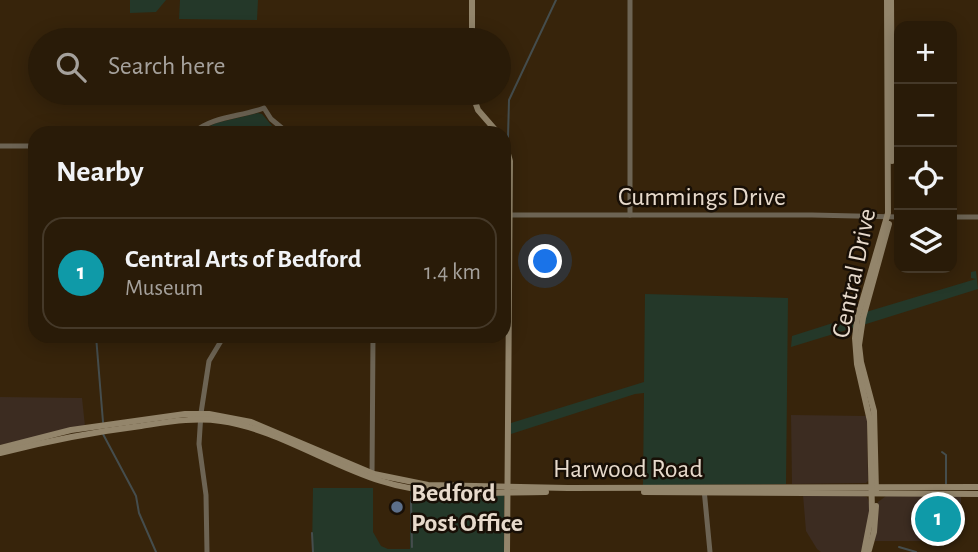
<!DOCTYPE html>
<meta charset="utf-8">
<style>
body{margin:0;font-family:"Alegreya Sans",sans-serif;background:#352816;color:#f1f3f6}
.controls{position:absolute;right:21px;top:21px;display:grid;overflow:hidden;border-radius:14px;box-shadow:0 4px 18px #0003}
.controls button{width:63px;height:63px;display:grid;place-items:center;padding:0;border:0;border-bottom:2px solid #453929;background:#291b08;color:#f1f3f6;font:35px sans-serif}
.you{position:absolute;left:546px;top:262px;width:24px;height:24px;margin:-18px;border:5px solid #fff;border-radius:50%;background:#1a73e8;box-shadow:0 0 0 10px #1a73e833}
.badge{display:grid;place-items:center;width:46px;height:46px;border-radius:50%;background:#0f766e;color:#fff;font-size:23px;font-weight:700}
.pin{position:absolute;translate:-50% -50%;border:4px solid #fff;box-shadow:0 2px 7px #0006}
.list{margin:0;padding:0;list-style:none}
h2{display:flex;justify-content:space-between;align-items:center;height:91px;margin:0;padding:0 28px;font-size:30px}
h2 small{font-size:23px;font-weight:400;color:#a5a19c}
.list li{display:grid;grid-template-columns:46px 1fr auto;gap:21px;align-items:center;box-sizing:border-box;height:112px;margin:0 14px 14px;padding:0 14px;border:2px solid #453929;border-radius:21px}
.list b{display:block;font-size:26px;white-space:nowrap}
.list p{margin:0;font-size:23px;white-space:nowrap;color:#a5a19c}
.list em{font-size:23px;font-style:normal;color:#a5a19c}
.icon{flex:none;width:38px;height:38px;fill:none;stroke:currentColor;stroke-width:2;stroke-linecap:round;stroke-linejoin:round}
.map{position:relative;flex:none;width:978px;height:552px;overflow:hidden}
.search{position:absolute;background:#291b08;box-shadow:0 4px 18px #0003;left:28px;top:28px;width:483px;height:77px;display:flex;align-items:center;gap:18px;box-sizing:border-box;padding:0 24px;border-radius:38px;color:#a5a19c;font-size:26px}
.panel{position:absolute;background:#291b08;box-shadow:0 4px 18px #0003;left:28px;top:126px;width:483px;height:217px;border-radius:21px}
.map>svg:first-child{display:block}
.commercial{fill:#3c2c21}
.green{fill:#243829}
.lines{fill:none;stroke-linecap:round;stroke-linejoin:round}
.stream{stroke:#454d4d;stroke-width:2}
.tertiary{stroke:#6d6454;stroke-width:5}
.secondary{stroke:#93856b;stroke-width:6}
.service-dot{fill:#5c6f8a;stroke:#180f06;stroke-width:2.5}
.labels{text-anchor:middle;stroke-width:5;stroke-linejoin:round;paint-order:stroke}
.street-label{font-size:26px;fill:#e7dacc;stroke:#180f06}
.poi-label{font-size:26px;font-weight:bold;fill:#e7dacc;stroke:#180f06;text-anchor:start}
</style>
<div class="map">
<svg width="978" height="552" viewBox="0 0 978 552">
<rect width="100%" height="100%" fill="#37240b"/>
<g class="commercial">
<polygon points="0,397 82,398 85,426 0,445"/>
<polygon points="791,415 867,416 868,481 866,483 792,484"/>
<polygon points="803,495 855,495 867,497 869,502 869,524 861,552 821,552 817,549 806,531"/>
<polygon points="886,496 961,496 961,516 950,516 950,529 920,541 875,541 878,502"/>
</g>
<g class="green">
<polygon points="130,0 166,0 156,12 130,13"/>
<polygon points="180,0 258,0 257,20 179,19"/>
<polygon points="258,113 262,114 273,127 271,133 209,133 206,128 216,123"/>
<polygon points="976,271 978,289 863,325 866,312 976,279 971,278 971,272"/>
<polygon points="645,294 788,298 786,484 643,485 644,393 635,394 511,434 511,423 644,382"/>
<polygon points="855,316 853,328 791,347 792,336"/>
<polygon points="313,488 373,488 373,532 381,546 388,549 410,549 410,490 504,493 504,552 312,552"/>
</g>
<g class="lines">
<g class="stream">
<polyline points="508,137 509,100 556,0"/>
<polyline points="96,336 103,422"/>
<polyline points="103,434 136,496 139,513 156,552"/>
<polyline points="942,452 946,455 946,484"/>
<polyline points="312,533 313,552"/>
<polyline points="412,547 411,499 412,494"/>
<polyline points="899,547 916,552"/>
</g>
<g class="tertiary">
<path d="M193 133C213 116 240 117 264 108L271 119 288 133"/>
<polyline points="0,146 35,146"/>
<polyline points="504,215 812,215 899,217"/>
<polyline points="630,215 630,0"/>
<polyline points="952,217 978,217"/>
<polyline points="372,476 373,336"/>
<polyline points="704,489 710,552"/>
<polyline points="207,552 206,495 199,444 201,413 209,361 224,336"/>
</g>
<g class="secondary">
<polyline points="891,0 892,161"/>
<polyline points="472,40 472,0"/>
<polyline points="472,93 478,110 498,133"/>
<polyline points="504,140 510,161 507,552"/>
<polyline points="0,448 71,430 185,414 209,414 251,422 374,474 428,485 568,488 978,487"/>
<path d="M0 453C47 441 93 432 141 426 168 422 194 417 221 421 274 428 329 465 381 481 433 498 492 492 546 492"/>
<polyline points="876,491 874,411 861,362 859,345 863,318 889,224"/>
<polyline points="644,492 978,494"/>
<polyline points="869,550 874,532 876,506"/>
<polyline points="864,552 872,511 870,421 857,364 855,338 857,319 888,213 887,0"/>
</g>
</g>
<circle class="service-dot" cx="397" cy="507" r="7"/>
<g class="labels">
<g class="street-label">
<text x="702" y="205">Cummings Drive</text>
<text transform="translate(853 273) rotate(-78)" y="9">Central Drive</text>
<text x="628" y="477">Harwood Road</text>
</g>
<g class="poi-label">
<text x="411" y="501">Bedford<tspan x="411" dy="30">Post Office</tspan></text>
</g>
</g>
</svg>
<div class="controls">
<button>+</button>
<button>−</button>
<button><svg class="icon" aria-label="locate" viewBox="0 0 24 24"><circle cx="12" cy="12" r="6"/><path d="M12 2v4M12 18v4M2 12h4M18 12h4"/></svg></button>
<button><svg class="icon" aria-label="layers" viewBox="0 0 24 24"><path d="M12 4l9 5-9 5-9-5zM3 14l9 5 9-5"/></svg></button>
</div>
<div class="you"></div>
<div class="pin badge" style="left:938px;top:519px;background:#0f9aa8">1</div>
<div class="search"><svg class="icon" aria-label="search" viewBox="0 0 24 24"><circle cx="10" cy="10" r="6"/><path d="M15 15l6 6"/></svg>Search here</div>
<section class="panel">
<h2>Nearby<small></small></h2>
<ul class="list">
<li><span class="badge" style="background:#0f9aa8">1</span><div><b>Central Arts of Bedford</b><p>Museum</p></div><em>1.4 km</em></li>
</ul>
</section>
</div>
